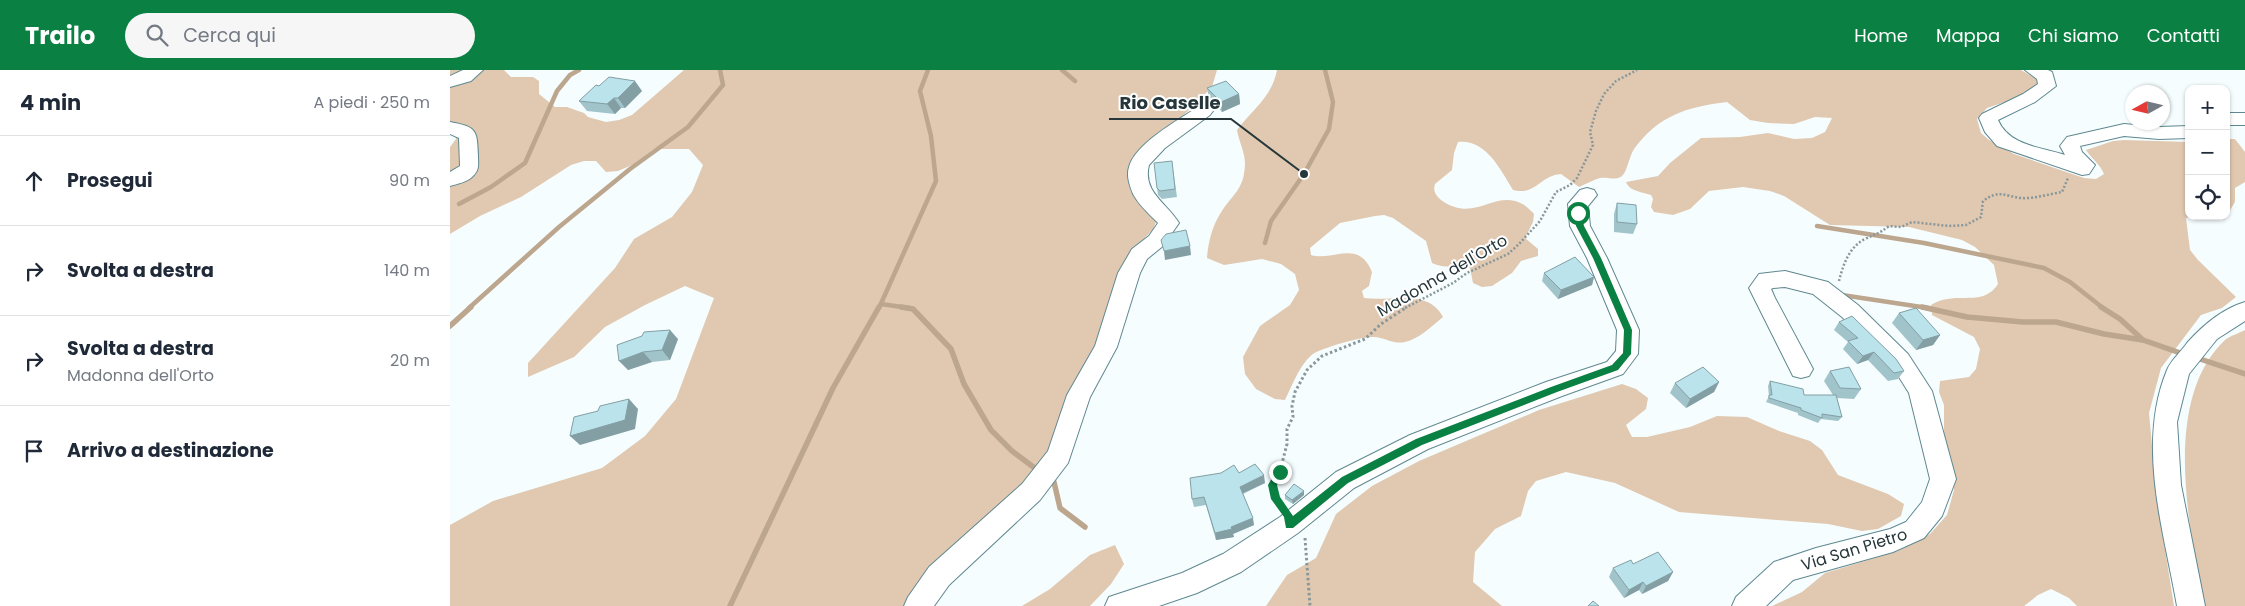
<!DOCTYPE html>
<html lang="it">
<meta charset="utf-8">
<style>
body{margin:0;font-family:Poppins,sans-serif;background:#f6f6f7;color:#1f2937}
.controls{position:absolute;right:15px;top:15px;display:grid;overflow:hidden;border-radius:10px;box-shadow:0 1px 4px #0004}
.controls button{width:45px;height:45px;display:grid;place-items:center;padding:0;border:0;border-bottom:1px solid #e0e1e3;background:#fff;color:#1f2937;font:25px sans-serif}
.compass{position:absolute;left:1675px;top:15px;width:45px;height:45px;border-radius:50%;background:#fff;box-shadow:0 1px 4px #0004;rotate:262deg}
.stop{position:absolute;width:15px;height:15px;margin:-11px;border:4px solid #0b8043;border-radius:50%;background:#fff}
.stop.end{background:#0b8043;border-color:#fff;box-shadow:0 1px 5px #0008}
.list{margin:0;padding:0;list-style:none}
h2{display:flex;justify-content:space-between;align-items:center;height:65px;margin:0;padding:0 20px;font-size:21px}
h2 small{font-size:16px;font-weight:400;color:#747a83}
.list li{display:grid;grid-template-columns:32px 1fr auto;gap:15px;align-items:center;box-sizing:border-box;height:90px;padding:0 20px;border-top:1px solid #e0e1e3}
.list b{display:block;font-size:19px;white-space:nowrap}
.list p{margin:0;font-size:16px;white-space:nowrap;color:#747a83}
.list em{font-size:16px;font-style:normal;color:#747a83}
.icon{flex:none;width:28px;height:28px;fill:none;stroke:currentColor;stroke-width:2;stroke-linecap:round;stroke-linejoin:round}
.map{position:relative;flex:none;width:1795px;height:536px;overflow:hidden}
header{display:flex;align-items:center;gap:30px;box-sizing:border-box;height:70px;padding:0 25px;background:#0b8043;color:#fff}
header strong{font-size:24px}
nav{display:flex;gap:28px;margin-inline-start:auto;font-size:18px}
.search{width:350px;height:45px;background:#f6f6f7;display:flex;align-items:center;gap:12px;box-sizing:border-box;padding:0 18px;border-radius:28px;color:#747a83;font-size:19px}
main{display:flex}
aside{flex:1;background:#fff}
.map>svg:first-child{display:block}
.forest{fill:#e0c9b0}
.lines{fill:none;stroke-linecap:round;stroke-linejoin:round}
.stream-far1{stroke:#bca68e;stroke-width:4.5}
.stream{stroke:#bca68e;stroke-width:5.5}
.minor-casing{stroke:#5f8890;stroke-width:2}
.path-far1{stroke:#8a979a;stroke-width:2.5;stroke-dasharray:2 2;stroke-linecap:butt}
.path{stroke:#8a979a;stroke-width:3;stroke-dasharray:2.5 2.5;stroke-linecap:butt}
.minor{fill:#fff;fill-rule:evenodd}
.wall{fill:#a1c3ca}
.shaded-wall{fill:#839fa4}
.building{fill:#bbe3eb;stroke:#839fa4}
.route{fill:#0b8043}
.labels{text-anchor:middle;stroke-width:4;stroke-linejoin:round;paint-order:stroke}
.street-label{font-size:16px;fill:#26373b;stroke:#fff}
.leader{fill:none;stroke:#26373b;stroke-width:2}
.callout-dot{fill:#26373b;stroke:#fff;stroke-width:2}
.callout-label{font-size:18px;text-anchor:middle;font-weight:bold;fill:#26373b;stroke:#fff;stroke-width:4;stroke-linejoin:round;paint-order:stroke}
</style>
<header>
<strong>Trailo</strong>
<div class="search"><svg class="icon" aria-label="search" viewBox="0 0 24 24"><circle cx="10" cy="10" r="6"/><path d="M15 15l6 6"/></svg>Cerca qui</div>
<nav><a>Home</a><a>Mappa</a><a>Chi siamo</a><a>Contatti</a></nav>
</header>
<main>
<aside>
<h2>4 min<small>A piedi · 250 m</small></h2>
<ul class="list">
<li><svg class="icon" aria-label="ahead" viewBox="0 0 24 24"><path d="M12 20V5M6 11l6-6 6 6"/></svg><div><b>Prosegui</b></div><em>90 m</em></li>
<li><svg class="icon" aria-label="right" viewBox="0 0 24 24"><path d="M7 20v-9h11M14 6l5 5-5 5"/></svg><div><b>Svolta a destra</b></div><em>140 m</em></li>
<li><svg class="icon" aria-label="right" viewBox="0 0 24 24"><path d="M7 20v-9h11M14 6l5 5-5 5"/></svg><div><b>Svolta a destra</b><p>Madonna dell'Orto</p></div><em>20 m</em></li>
<li><svg class="icon" aria-label="arrive" viewBox="0 0 24 24"><path d="M6 21V4h12l-3 4 3 4H6"/></svg><div><b>Arrivo a destinazione</b></div></li>
</ul>
</aside>
<div class="map">
<svg width="1795" height="536" viewBox="0 0 1795 536">
<rect width="100%" height="100%" fill="#f5fdff"/>
<g class="forest">
<polygon points="0,0 54,0 61,7 83,7 89,11 89,24 105,37 117,37 134,43 138,47 156,52 169,50 182,45 234,0 767,0 762,17 737,42 684,88 678,102 681,122 696,135 706,152 703,159 676,189 654,261 595,391 460,536 0,536 0,455 43,431 152,398 195,366 226,329 264,228 235,216 195,235 155,257 124,287 78,307 78,293 165,198 184,169 222,147 242,122 253,95 239,79 204,79 182,95 168,101 156,102 146,91 134,91 121,95 71,127 30,146 0,164 0,77 6,69 4,57 0,53"/>
<path d="M827 0H1571L1592 12 1573 26 1537 38 1527 49 1531 63 1539 70 1564 84 1634 108 1646 109 1654 104C1650 94 1642 89 1636 80L1663 71 1674 70 1739 72V146H1744L1736 148 1740 180 1748 190 1786 227 1772 238 1751 245 1711 298 1699 343 1707 429 1724 536H1627L1619 528 1601 519 1588 525 1574 536H1322L1352 522 1375 503 1448 481 1480 464 1497 445 1504 420 1494 379V335L1489 322 1490 311 1519 307 1526 299 1530 279 1524 267 1482 245 1481 235C1505 219 1532 239 1548 214L1544 195 1525 177 1512 170 1459 157 1380 155 1334 126 1320 121 1293 117 1259 121 1240 139 1223 145 1204 142 1201 137 1203 129 1201 125C1192 122 1179 121 1176 112L1208 106 1220 93 1251 68 1290 67 1318 63 1344 69 1362 68 1375 62 1382 48 1365 47 1344 54 1318 53 1300 50 1277 32C1237 37 1209 45 1184 79 1179 87 1177 102 1172 106 1166 111 1157 107 1150 108 1143 110 1136 114 1129 117L1111 104C1089 106 1086 126 1063 120 1050 99 1036 69 1008 72L1004 83 1002 100 985 114C983 121 985 125 991 130 1022 152 1040 125 1065 131 1073 133 1079 138 1084 144L1083 152 1075 168 1088 179V186L1071 191 1062 203 1042 216 1032 217 1023 213 1020 198C1007 195 994 199 982 193L976 171 943 148 934 145 925 146 890 153 860 178 861 185C883 192 908 168 922 202L919 216 912 221 914 228C941 232 978 218 993 247 982 256 969 269 955 272 943 275 933 266 922 267 910 267 872 278 863 284 850 294 842 316 835 330L825 329 806 319 795 304 793 287 810 256 840 235 849 220 845 204 831 194 812 189 774 195 757 188C758 173 762 157 770 144 782 124 794 121 795 94 795 82 789 72 787 60 802 40 822 27 827 0Z"/>
<polygon points="1776,69 1785,69 1795,82 1795,112 1785,118 1785,132 1774,150 1759,146 1776,146"/>
<path d="M1795 260V536H1755C1739 460 1711 330 1775 270 1780 266 1789 263 1795 260Z"/>
<polygon points="1172,314 1186,319 1198,328 1196,339 1176,355 1182,367 1197,367 1240,357 1267,346 1297,347 1329,361 1360,371 1372,380 1388,405 1438,424 1454,434 1451,446 1428,459 1412,461 1378,454 1229,442 1165,413 1116,402 1086,411 1078,421 1071,446 1045,459 1025,482 1023,512 1052,536 816,536 837,505 866,488 886,444 922,416 969,391 1089,340"/>
<polygon points="665,475 674,494 661,514 640,536 572,536 600,519 640,485"/>
</g>
<g class="lines">
<g class="stream-far1">
<polyline points="612,0 625,11"/>
<polyline points="9,134 41,117 75,93 107,21 120,5 129,0"/>
<polyline points="1367,156 1474,173 1594,198 1620,212 1653,238"/>
<polyline points="815,173 821,151 854,104 879,59 883,32 875,0"/>
<polyline points="1392,225 1478,238"/>
<polyline points="431,234 459,238"/>
<polyline points="19,238 109,157 180,99 238,57 273,15 270,0"/>
<polyline points="429,238 486,111 481,66 470,21 478,0"/>
</g>
<g class="stream">
<polyline points="451,237 463,239 501,279 514,314 541,360 562,381 590,402"/>
<polyline points="1472,237 1517,247 1573,252 1606,252 1654,264 1693,270"/>
<polyline points="1651,237 1670,249 1693,270 1736,285"/>
<polyline points="0,256 21,237"/>
<polyline points="1744,287 1795,304"/>
<polyline points="599,408 604,412 610,438 635,457"/>
<polyline points="280,536 383,318 429,237"/>
</g>
<g class="minor-casing">
<g id="minor">
<polygon points="13,0 33,0 21,11 0,17 0,6"/>
<path d="M1575 0H1598L1602 2 1606 16 1585 32 1548 50C1559 76 1591 77 1615 85L1610 76 1617 67 1674 54 1709 57 1739 56V68L1709 69 1674 66 1630 76 1632 82 1645 95 1639 104 1632 105 1547 76 1535 62 1529 48 1532 44 1573 24 1588 14 1587 9Z"/>
<path d="M754 35 760 37 763 41 760 45 715 78 699 95C692 122 717 133 729 153L713 176 697 189 690 203 667 277 640 327 618 393 590 430 499 515 484 536H454L458 527 479 497 572 414 598 381 617 325 645 276 668 203 682 179 699 166 708 153C699 144 689 135 683 124 680 116 676 106 679 97 685 74 728 50 748 37Z"/>
<rect x="1776" y="43" width="19" height="12"/>
<path d="M0 52C27 57 27 60 28 86 28 94 30 100 22 107 17 112 7 114 0 116V102L10 96 9 68 0 64Z"/>
<polygon points="1137,118 1144,120 1147,125 1138,136 1140,156 1157,188 1189,260 1188,284 1173,304 1112,326 978,379 904,418 848,463 791,502 747,523 709,536 655,536 659,527 732,503 773,484 830,447 886,402 960,365 1096,312 1157,292 1166,281 1167,260 1137,188 1120,156 1118,134 1130,120"/>
<polygon points="1335,201 1378,212 1408,235 1458,284 1482,321 1506,409 1492,446 1474,468 1443,482 1343,510 1316,536 1282,536 1286,527 1324,492 1366,478 1440,459 1456,452 1472,432 1480,409 1459,323 1442,296 1392,247 1363,224 1335,217 1323,218 1321,219 1325,228 1363,299 1359,306 1351,308 1343,306 1299,218 1309,204"/>
<path d="M1795 232V251L1767 269 1739 304 1727 352 1731 415 1755 536H1727C1714 461 1686 375 1717 300 1721 290 1731 282 1737 273 1752 256 1772 239 1795 232Z"/>
</g>
</g>
<g class="path-far1">
<path d="M1389 211C1393 195 1399 177 1415 169 1425 164 1429 164 1439 156L1451 157 1462 152 1499 156 1516 155 1531 147 1533 131C1550 119 1554 126 1571 128 1583 129 1600 124 1612 122L1618 108"/>
<polyline points="955,238 1003,213 1017,203 1058,184 1069,174 1090,151 1106,122 1120,115 1127,108 1143,75 1140,62 1146,41 1154,24 1166,11 1187,0"/>
</g>
<g class="path">
<polyline points="832,436 826,429 823,415 830,401 837,374 837,359 843,347 842,336 845,322 857,300 872,286 915,269 931,254 957,237"/>
<polyline points="855,468 860,536"/>
</g>
<use href="#minor" class="minor"/>
</g>
<g class="wall">
<polygon points="757,18 789,24 790,34 772,42 759,28"/>
<polygon points="192,21 175,38 171,38 165,44 137,41 129,31"/>
<polygon points="723,99 727,127 712,129 708,125 707,118"/>
<polygon points="1167,133 1187,154 1183,164 1164,162 1164,144"/>
<polygon points="1094,203 1144,207 1142,215 1108,229 1092,211"/>
<polygon points="1449,243 1490,265 1483,275 1466,280 1442,253"/>
<polygon points="1389,252 1454,301 1448,309 1438,311 1418,290 1407,294 1393,279 1398,272 1384,260"/>
<polygon points="228,269 220,290 202,292 178,300 167,275"/>
<polygon points="1380,301 1411,319 1404,329 1387,328 1392,347 1388,351 1371,349 1368,353 1348,345 1348,343 1316,332 1319,326 1318,316 1320,311 1354,325 1383,325 1374,311"/>
<polygon points="1269,312 1264,322 1236,338 1220,323 1225,313"/>
<polygon points="789,403 815,413 793,424 804,455 783,464 784,467 766,470 756,435 744,437 742,429"/>
<polygon points="854,421 854,425 843,434 835,429 835,425"/>
<polygon points="1183,494 1223,502 1218,511 1192,524 1189,520 1174,528 1159,507 1163,498"/>
</g>
<g class="shaded-wall">
<polygon points="185,11 192,21 175,38 168,28"/>
<polygon points="789,24 790,34 772,42 771,32"/>
<polygon points="164,28 171,38 165,44 157,34"/>
<polygon points="740,176 741,185 715,190 714,181"/>
<polygon points="1144,207 1142,215 1108,229 1111,220"/>
<polygon points="220,260 228,269 220,290 212,280"/>
<polygon points="1490,265 1483,275 1466,280 1473,270"/>
<polygon points="193,282 202,292 178,300 169,291"/>
<polygon points="1424,282 1418,290 1407,294 1413,286"/>
<polygon points="1269,312 1264,322 1236,338 1240,329"/>
<polygon points="179,329 188,339 185,359 130,375 120,366"/>
<polygon points="814,405 815,413 791,424 790,417"/>
<polygon points="854,421 854,425 843,434 842,430"/>
<polygon points="803,448 804,455 783,464 784,467 766,470 765,463"/>
<polygon points="1223,502 1218,511 1192,524 1196,516"/>
<polygon points="1193,512 1189,520 1174,528 1179,520"/>
</g>
<g class="building">
<polygon points="159,7 185,11 168,28 164,28 157,34 129,31 146,15 149,16"/>
<polygon points="776,11 789,24 771,32 757,18"/>
<polygon points="722,91 725,119 710,121 707,118 704,93"/>
<polygon points="1167,133 1186,135 1187,154 1167,152"/>
<polygon points="736,160 740,176 714,181 711,170 716,164"/>
<polygon points="1125,187 1144,207 1111,220 1094,203"/>
<polygon points="1466,238 1490,265 1473,270 1449,243"/>
<polygon points="1402,246 1446,289 1454,301 1444,303 1424,282 1413,286 1398,271 1408,268 1389,252"/>
<polygon points="220,260 212,280 193,282 169,291 167,275 192,266 194,262"/>
<polygon points="1253,297 1269,312 1240,329 1225,313"/>
<polygon points="1399,297 1411,319 1390,318 1380,301"/>
<polygon points="1320,311 1353,319 1354,325 1386,325 1392,347 1372,344 1372,348 1351,340 1351,338 1319,328 1319,325 1322,325"/>
<polygon points="179,329 175,350 120,366 124,347 148,341 150,336"/>
<polygon points="805,394 814,405 790,417 803,448 781,457 782,459 765,463 754,427 742,429 740,408 771,403 784,395 789,403"/>
<polygon points="844,414 854,421 842,430 835,425"/>
<polygon points="1208,482 1223,502 1196,516 1193,512 1179,520 1163,498 1181,490 1183,494"/>
<polygon points="1143,531 1149,536 1138,536"/>
</g>
<polygon class="route" points="1125,141 1131,143 1134,156 1151,188 1182,260 1181,284 1168,300 1107,322 972,375 898,413 843,458 836,458 834,447 821,429 818,415 827,399 830,398 835,402 827,415 830,427 843,446 892,407 966,369 1101,317 1162,295 1173,283 1174,260 1143,188 1126,156"/>
<g class="labels">
<g class="street-label">
<text transform="translate(992 205) rotate(-30)" y="6">Madonna dell'Orto</text>
<text transform="translate(1404 479) rotate(-17)" y="6">Via San Pietro</text>
</g>
</g>
<path class="leader" d="M854 104L781 49H659"/>
<circle class="callout-dot" cx="854" cy="104" r="5"/>
<g class="callout-label">
<text x="720" y="39">Rio Caselle</text>
</g>
</svg>
<div class="controls">
<button>+</button>
<button>−</button>
<button><svg class="icon" aria-label="locate" viewBox="0 0 24 24"><circle cx="12" cy="12" r="6"/><path d="M12 2v4M12 18v4M2 12h4M18 12h4"/></svg></button>
</div>
<svg class="compass" viewBox="-18 -18 36 36"><path d="M0-13l5 13h-10z" fill="#e53935"/><path d="M0 13l5-13h-10z" fill="#747a83"/></svg>
<div class="stop" style="left:1128px;top:143px"></div>
<div class="stop end" style="left:830px;top:402px"></div>
</div>
</main>
